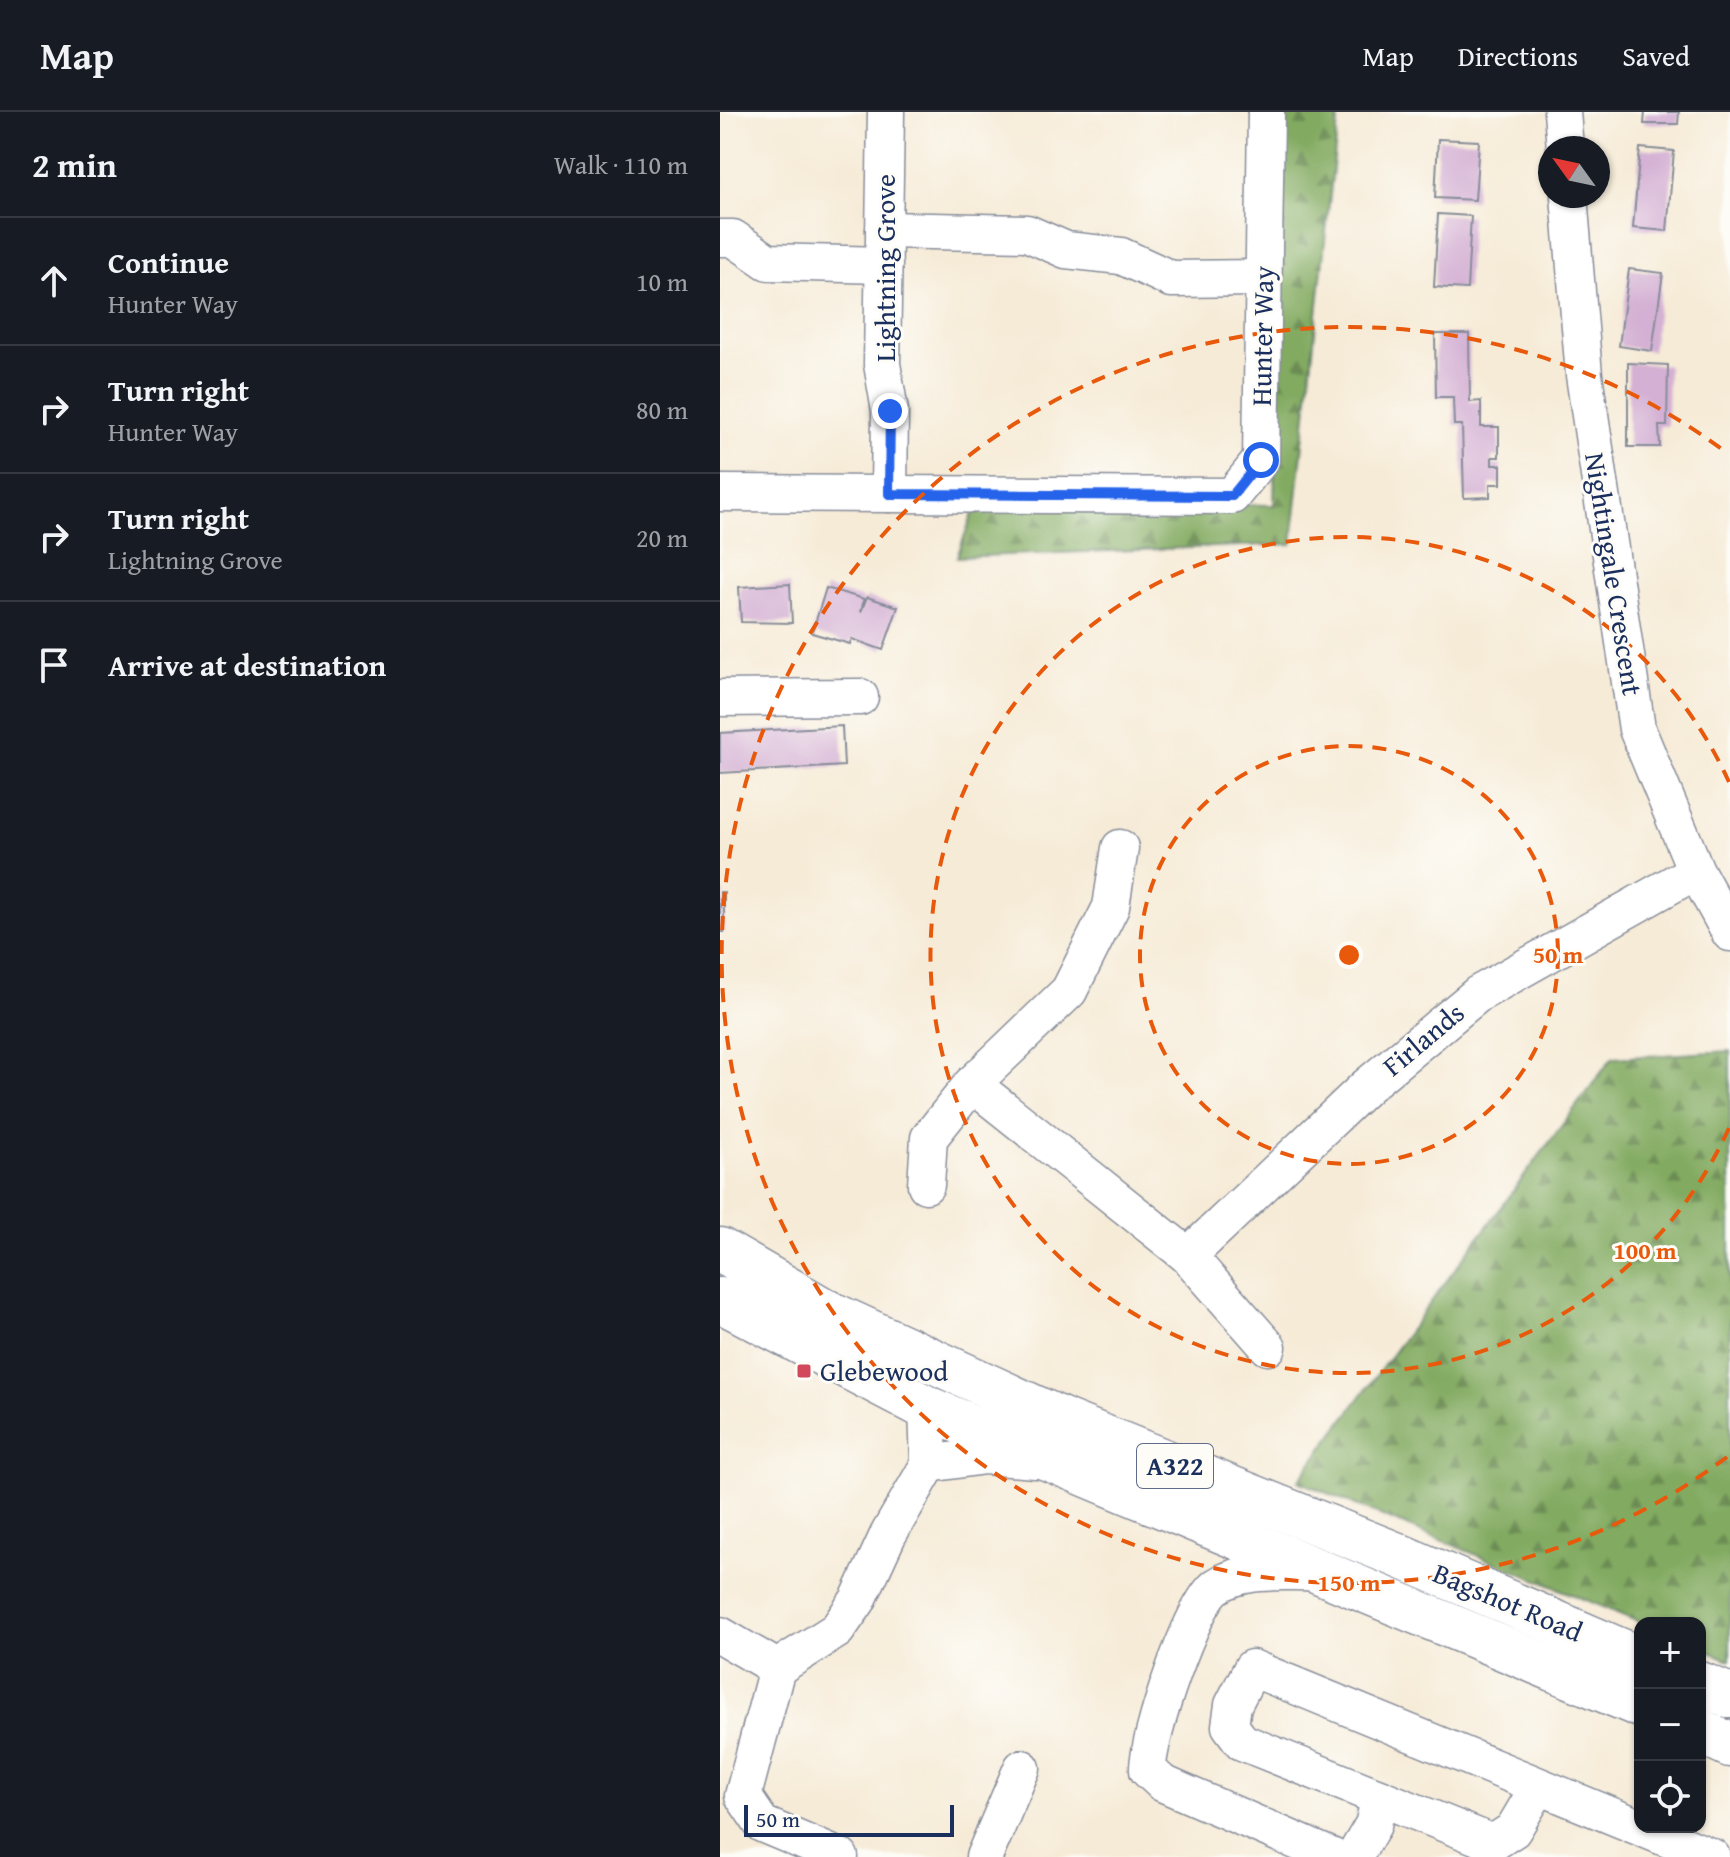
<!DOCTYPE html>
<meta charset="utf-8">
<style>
body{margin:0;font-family:"Gentium Book Plus",serif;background:#242831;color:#f1f3f6}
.controls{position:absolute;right:24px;bottom:24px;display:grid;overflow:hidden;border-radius:16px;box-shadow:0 2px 6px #0004}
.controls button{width:72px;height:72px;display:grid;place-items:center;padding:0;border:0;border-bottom:2px solid #363941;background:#171b24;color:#f1f3f6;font:40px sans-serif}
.compass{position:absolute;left:818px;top:24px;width:72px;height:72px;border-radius:50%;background:#171b24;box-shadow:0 2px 6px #0004;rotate:303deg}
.scale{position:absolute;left:24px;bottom:20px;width:210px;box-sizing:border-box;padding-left:8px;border:4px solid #1b2f5e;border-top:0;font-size:22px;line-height:28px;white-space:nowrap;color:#1b2f5e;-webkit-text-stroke:6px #fdfcf7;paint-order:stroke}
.stop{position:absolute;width:24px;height:24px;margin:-18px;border:6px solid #2563eb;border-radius:50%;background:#fff}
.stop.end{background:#2563eb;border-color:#fff;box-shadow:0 2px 8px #0008}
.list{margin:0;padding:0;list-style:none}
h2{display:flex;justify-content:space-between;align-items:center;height:104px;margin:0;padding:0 32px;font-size:34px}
h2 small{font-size:26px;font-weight:400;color:#9ea1a6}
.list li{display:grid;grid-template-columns:52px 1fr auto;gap:24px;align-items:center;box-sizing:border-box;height:128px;padding:0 32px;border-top:2px solid #363941}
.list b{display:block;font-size:30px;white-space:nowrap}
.list p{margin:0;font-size:26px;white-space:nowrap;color:#9ea1a6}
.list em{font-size:26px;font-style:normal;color:#9ea1a6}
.icon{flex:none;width:44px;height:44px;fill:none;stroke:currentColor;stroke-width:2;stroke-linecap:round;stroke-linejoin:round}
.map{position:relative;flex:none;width:1010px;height:1745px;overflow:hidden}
header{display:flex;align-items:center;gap:48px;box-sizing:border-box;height:112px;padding:0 40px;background:#171b24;border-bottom:2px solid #363941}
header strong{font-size:38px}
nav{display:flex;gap:44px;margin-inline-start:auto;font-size:28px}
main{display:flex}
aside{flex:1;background:#171b24}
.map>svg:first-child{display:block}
.forest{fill:url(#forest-firs);stroke:#4e6c5f;stroke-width:2}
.building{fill:#d4b0d4}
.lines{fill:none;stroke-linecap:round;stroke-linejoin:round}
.minor-casing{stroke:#888d9a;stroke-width:39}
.highway-casing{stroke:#888d9a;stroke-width:47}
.minor{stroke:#fff;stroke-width:36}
.highway{stroke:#fff;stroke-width:44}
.route{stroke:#2563eb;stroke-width:10}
.ring{fill:none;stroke:#e8590c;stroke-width:4;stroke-dasharray:14 10}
.poi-dot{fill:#d1495b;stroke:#fdfcf7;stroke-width:3}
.labels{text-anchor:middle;stroke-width:6;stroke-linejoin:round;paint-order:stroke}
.shield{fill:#fdfcf7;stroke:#5f6c8c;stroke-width:2}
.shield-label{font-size:26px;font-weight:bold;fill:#1b2f5e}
.street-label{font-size:28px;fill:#1b2f5e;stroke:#fdfcf7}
.poi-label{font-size:28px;fill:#1b2f5e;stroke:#fdfcf7;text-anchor:start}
.centre{fill:#e8590c;stroke:#fdfcf7;stroke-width:4}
.ring-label{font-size:24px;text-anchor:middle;font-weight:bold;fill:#e8590c;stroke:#fdfcf7;stroke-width:6;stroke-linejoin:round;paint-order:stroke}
</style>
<header>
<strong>Map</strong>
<nav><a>Map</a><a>Directions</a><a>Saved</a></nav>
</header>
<main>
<aside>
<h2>2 min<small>Walk · 110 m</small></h2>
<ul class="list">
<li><svg class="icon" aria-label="ahead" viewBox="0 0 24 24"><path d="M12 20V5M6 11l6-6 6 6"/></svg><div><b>Continue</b><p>Hunter Way</p></div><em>10 m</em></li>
<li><svg class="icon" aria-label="right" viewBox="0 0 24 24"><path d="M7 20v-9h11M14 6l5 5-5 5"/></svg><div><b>Turn right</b><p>Hunter Way</p></div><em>80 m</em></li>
<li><svg class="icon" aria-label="right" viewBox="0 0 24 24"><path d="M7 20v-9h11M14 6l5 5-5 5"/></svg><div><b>Turn right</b><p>Lightning Grove</p></div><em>20 m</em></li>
<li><svg class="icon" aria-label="arrive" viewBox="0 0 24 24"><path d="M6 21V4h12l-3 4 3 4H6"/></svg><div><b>Arrive at destination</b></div></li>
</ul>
</aside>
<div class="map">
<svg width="1010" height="1745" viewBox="0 0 1010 1745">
<defs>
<pattern id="forest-firs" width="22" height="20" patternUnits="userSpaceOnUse" patternTransform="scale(2)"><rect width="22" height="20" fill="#82aa60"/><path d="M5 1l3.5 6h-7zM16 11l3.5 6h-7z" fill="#6a8b52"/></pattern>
</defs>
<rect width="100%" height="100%" fill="#fdfcf7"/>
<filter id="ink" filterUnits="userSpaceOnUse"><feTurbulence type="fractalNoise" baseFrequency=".0125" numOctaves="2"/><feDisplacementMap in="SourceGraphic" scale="16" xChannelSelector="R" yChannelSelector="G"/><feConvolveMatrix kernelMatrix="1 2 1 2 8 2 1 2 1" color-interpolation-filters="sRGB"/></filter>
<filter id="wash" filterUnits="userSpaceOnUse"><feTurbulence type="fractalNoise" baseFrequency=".006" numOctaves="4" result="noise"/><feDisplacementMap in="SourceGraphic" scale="32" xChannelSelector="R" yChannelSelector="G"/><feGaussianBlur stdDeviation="1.8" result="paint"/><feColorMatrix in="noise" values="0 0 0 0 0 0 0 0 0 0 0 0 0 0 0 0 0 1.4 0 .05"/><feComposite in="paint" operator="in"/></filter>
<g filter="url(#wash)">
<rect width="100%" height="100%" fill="#f6ebd7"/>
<g class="forest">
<polygon points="563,0 619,0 572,432 237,445 257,390 554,393"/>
<polygon points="1010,939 1010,1548 980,1536 980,1511 921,1511 578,1369 892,946"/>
</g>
<g id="blocks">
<g class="building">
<polygon points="925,0 959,0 958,12 924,12"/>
<polygon points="718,27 759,29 755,88 715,86"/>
<polygon points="920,36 954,39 947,119 913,116"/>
<polygon points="718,102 751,104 747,177 714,175"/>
<polygon points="909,157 943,161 932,239 899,234"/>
<polygon points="715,222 749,222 750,290 761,289 761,315 779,315 779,345 772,345 772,353 781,353 781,372 770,372 770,385 744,386 742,313 734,313 733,285 716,285"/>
<polygon points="908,251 948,253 947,314 939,314 940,335 908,335"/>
<polygon points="70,472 72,511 21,510 19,475"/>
<polygon points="106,476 144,487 141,500 147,485 178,495 163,538 132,527 130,532 92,521"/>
<polygon points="122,614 124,654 0,661 0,621"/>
<rect x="0" y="780" width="4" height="40"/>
</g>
</g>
</g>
<g filter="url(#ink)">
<use href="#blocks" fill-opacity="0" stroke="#888d9a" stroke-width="2"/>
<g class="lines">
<g class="minor-casing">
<g id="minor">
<polyline points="166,0 162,252 170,299 169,382"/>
<polyline points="842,0 845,36"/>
<polyline points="849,84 864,263 917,617 976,759 1010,821"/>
<polyline points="164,118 307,121 346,138 401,144 451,167 542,166"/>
<polyline points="0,126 13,126 48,150 164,153"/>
<polyline points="0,381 512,384 541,348 546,0"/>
<polyline points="0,586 140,585"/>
<polyline points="400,736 391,795 349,879 252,972 468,1144"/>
<polyline points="206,1073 209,1026 252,972"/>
<polyline points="548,1235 468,1144 647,974 758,882 976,759"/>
<polyline points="209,1352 264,1344 315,1348"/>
<path d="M594 1460C562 1461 524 1456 497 1474 472 1491 427 1627 428 1658L442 1671 613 1745"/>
<polyline points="0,1523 57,1556 23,1684 42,1712 120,1745"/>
<polyline points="57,1556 117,1518 138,1488 168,1423 209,1352 207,1296"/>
<polyline points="818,1676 793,1718 773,1731 522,1630 510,1614 513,1593 532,1556 992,1745"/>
<polyline points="264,1745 302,1656"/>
<polyline points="634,1745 653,1713 660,1685"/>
</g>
</g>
<g class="highway-casing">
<g id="highway">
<polyline points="0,1138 109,1201 346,1310 675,1442 920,1547"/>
<polyline points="0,1188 207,1296 920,1593"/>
<polyline points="980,1572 1010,1584"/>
<polyline points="980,1619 1010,1633"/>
</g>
</g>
<use href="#minor" class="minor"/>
<use href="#highway" class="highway"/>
</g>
</g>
<g class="lines" filter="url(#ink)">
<polyline class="route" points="170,299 169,382 512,384 541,348"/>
</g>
<g class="ring">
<circle cx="629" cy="843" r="209"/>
<path d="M1009 1016A418 418 0 1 1 1009 670"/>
<path d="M1007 1345A628 628 0 1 1 1007 341"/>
</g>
<rect class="poi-dot" x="76" y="1251" width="16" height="16" rx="4"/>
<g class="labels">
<rect class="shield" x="417" y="1332" width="76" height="44" rx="6"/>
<g class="shield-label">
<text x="455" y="1363">A322</text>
</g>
<g class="street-label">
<text transform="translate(165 156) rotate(-90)" y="10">Lightning Grove</text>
<text transform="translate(542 224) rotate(-89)" y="10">Hunter Way</text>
<text transform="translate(894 462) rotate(81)" y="10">Nightingale Crescent</text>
<text transform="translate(703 927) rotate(-40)" y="10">Firlands</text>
<text transform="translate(788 1490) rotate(23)" y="10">Bagshot Road</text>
</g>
<g class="poi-label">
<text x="100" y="1269">Glebewood</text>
</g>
</g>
<circle cx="629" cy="843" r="12" class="centre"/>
<g class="ring-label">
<text x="838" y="851">50 m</text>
<text x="925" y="1147">100 m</text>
<text x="629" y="1479">150 m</text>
</g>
</svg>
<div class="controls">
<button>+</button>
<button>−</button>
<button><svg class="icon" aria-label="locate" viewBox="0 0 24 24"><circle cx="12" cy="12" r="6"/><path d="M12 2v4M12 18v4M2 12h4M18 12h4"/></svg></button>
</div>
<svg class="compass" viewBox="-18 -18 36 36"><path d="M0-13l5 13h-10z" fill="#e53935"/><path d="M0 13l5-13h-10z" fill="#9ea1a6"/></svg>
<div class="scale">50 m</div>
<div class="stop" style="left:541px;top:348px"></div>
<div class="stop end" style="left:170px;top:299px"></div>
</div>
</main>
